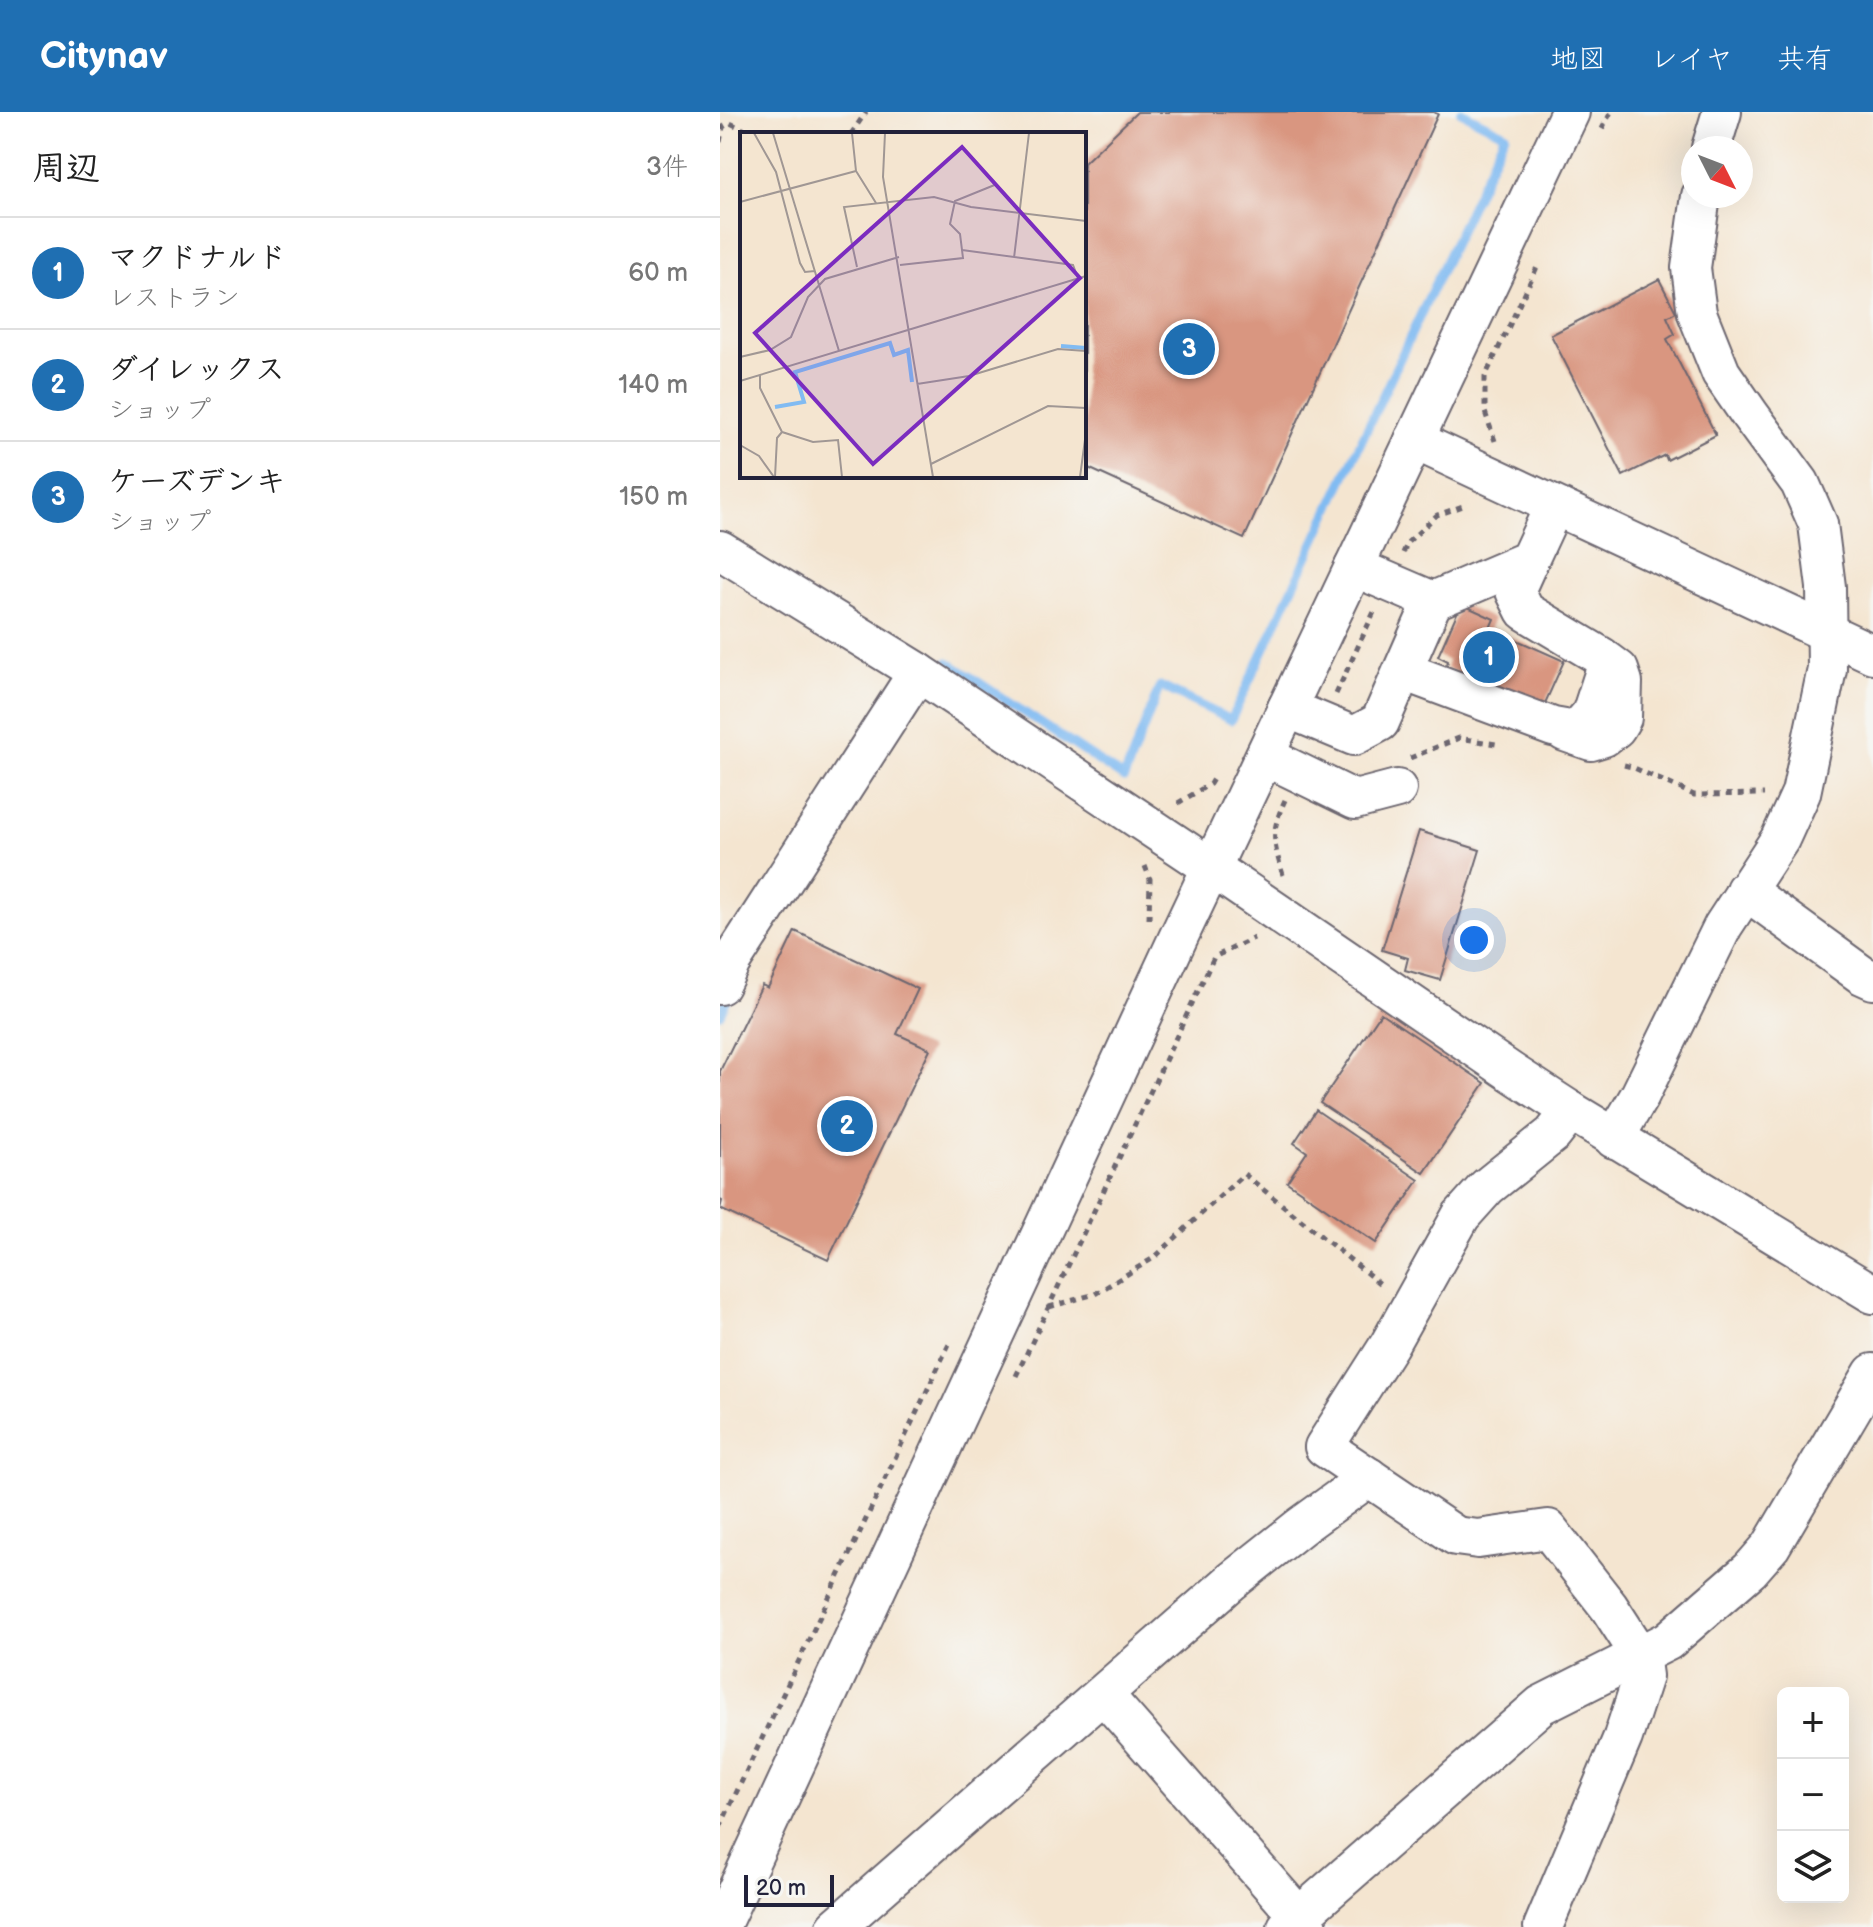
<!DOCTYPE html>
<html lang="ja">
<meta charset="utf-8">
<style>
body{margin:0;font-family:"Balsamiq Sans","Klee One",sans-serif;background:#f2f2f2;color:#222}
.controls{position:absolute;right:24px;bottom:24px;display:grid;overflow:hidden;border-radius:12px;box-shadow:0 8px 32px #0002}
.controls button{width:72px;height:72px;display:grid;place-items:center;padding:0;border:0;border-bottom:2px solid #e0e0e0;background:#fff;color:#222;font:40px sans-serif}
.compass{position:absolute;left:961px;top:24px;width:72px;height:72px;border-radius:50%;background:#fff;box-shadow:0 8px 32px #0002;rotate:132deg}
.scale{position:absolute;left:24px;bottom:20px;width:90px;box-sizing:border-box;padding-left:8px;border:4px solid #22223b;border-top:0;font-size:22px;line-height:28px;white-space:nowrap;color:#22223b;-webkit-text-stroke:6px #f6f6f2;paint-order:stroke}
.you{position:absolute;left:754px;top:828px;width:28px;height:28px;margin:-20px;border:6px solid #fff;border-radius:50%;background:#1a73e8;box-shadow:0 0 0 12px #1a73e833}
.badge{display:grid;place-items:center;width:52px;height:52px;border-radius:50%;background:#1f6fb2;color:#fff;font-size:26px;font-weight:700}
.pin{position:absolute;translate:-50% -50%;border:4px solid #fff;box-shadow:0 2px 8px #0006}
.list{margin:0;padding:0;list-style:none}
h2{display:flex;justify-content:space-between;align-items:center;height:104px;margin:0;padding:0 32px;font-size:34px}
h2 small{font-size:26px;font-weight:400;color:#767676}
.list li{display:grid;grid-template-columns:52px 1fr auto;gap:24px;align-items:center;box-sizing:border-box;height:112px;padding:0 32px;border-top:2px solid #e0e0e0}
.list b{display:block;font-size:30px;white-space:nowrap}
.list p{margin:0;font-size:26px;white-space:nowrap;color:#767676}
.list em{font-size:26px;font-style:normal;color:#767676}
.icon{flex:none;width:44px;height:44px;fill:none;stroke:currentColor;stroke-width:2;stroke-linecap:round;stroke-linejoin:round}
.map{position:relative;flex:none;width:1153px;height:1815px;overflow:hidden}
header{display:flex;align-items:center;gap:48px;box-sizing:border-box;height:112px;padding:0 40px;background:#1f6fb2;color:#fff}
header strong{font-size:38px}
nav{display:flex;gap:44px;margin-inline-start:auto;font-size:28px}
main{display:flex}
aside{flex:1;background:#fff}
.map>svg:first-child{display:block}
.lines{fill:none;stroke-linecap:round;stroke-linejoin:round}
.stream{stroke:#81bbf2;stroke-width:9}
.building{fill:#d99680}
.minor-casing{stroke:#6c666f;stroke-width:42}
.path{stroke:#6c666f;stroke-width:5;stroke-dasharray:6 6;stroke-linecap:butt}
.minor{stroke:#fff;stroke-width:38}
.inset-river{fill:none;stroke:#81bbf2;stroke-width:4}
.inset-road{fill:none;stroke:#a09794;stroke-width:2}
.view{fill:#7b2cbf;fill-opacity:0.15;stroke:#7b2cbf;stroke-width:4}
.inset-edge{fill:none;stroke:#22223b;stroke-width:4}
</style>
<header>
<strong>Citynav</strong>
<nav><a>地図</a><a>レイヤ</a><a>共有</a></nav>
</header>
<main>
<aside>
<h2>周辺<small>3件</small></h2>
<ul class="list">
<li><span class="badge">1</span><div><b>マクドナルド</b><p>レストラン</p></div><em>60 m</em></li>
<li><span class="badge">2</span><div><b>ダイレックス</b><p>ショップ</p></div><em>140 m</em></li>
<li><span class="badge">3</span><div><b>ケーズデンキ</b><p>ショップ</p></div><em>150 m</em></li>
</ul>
</aside>
<div class="map">
<svg width="1153" height="1815" viewBox="0 0 1153 1815">
<rect width="100%" height="100%" fill="#f6f6f2"/>
<filter id="ink" filterUnits="userSpaceOnUse"><feTurbulence type="fractalNoise" baseFrequency=".0125" numOctaves="2"/><feDisplacementMap in="SourceGraphic" scale="16" xChannelSelector="R" yChannelSelector="G"/><feConvolveMatrix kernelMatrix="1 2 1 2 8 2 1 2 1" color-interpolation-filters="sRGB"/></filter>
<filter id="wash" filterUnits="userSpaceOnUse"><feTurbulence type="fractalNoise" baseFrequency=".006" numOctaves="4" result="noise"/><feDisplacementMap in="SourceGraphic" scale="32" xChannelSelector="R" yChannelSelector="G"/><feGaussianBlur stdDeviation="1.8" result="paint"/><feColorMatrix in="noise" values="0 0 0 0 0 0 0 0 0 0 0 0 0 0 0 0 0 1.4 0 .05"/><feComposite in="paint" operator="in"/></filter>
<g filter="url(#wash)">
<rect width="100%" height="100%" fill="#f4e5d0"/>
<g class="lines">
<g class="stream">
<polyline points="228,550 404,666 440,574 511,608 785,22 741,0"/>
<polyline points="0,902 10,881"/>
</g>
</g>
<g id="blocks">
<g class="building">
<polygon points="417,0 713,0 718,2 524,427 364,354 364,51"/>
<polygon points="939,167 956,200 947,205 955,222 947,227 996,323 947,348 945,343 903,364 831,223"/>
<polygon points="741,492 774,507 770,516 844,549 822,598 726,556 728,549 718,544"/>
<polygon points="699,719 760,738 720,868 685,858 688,846 662,838"/>
<polygon points="75,819 198,877 177,922 210,937 108,1148 0,1097 2,1089 0,1088 0,959 42,873 48,876"/>
<polygon points="661,901 765,971 704,1061 600,991"/>
<polygon points="596,998 699,1068 656,1131 567,1070 587,1040 574,1031"/>
</g>
</g>
</g>
<g filter="url(#ink)">
<use href="#blocks" fill-opacity="0" stroke="#6c666f" stroke-width="2"/>
<g class="lines">
<g class="minor-casing">
<g id="minor">
<polyline points="991,36 1002,0"/>
<polyline points="694,328 1153,542"/>
<polyline points="0,438 198,560 492,756 791,960 851,999 1153,1182"/>
<polyline points="634,455 713,489 809,448 834,394"/>
<polyline points="683,559 833,615 856,619 871,602 886,556 882,545 805,499 795,479 809,448"/>
<polyline points="567,596 634,624 660,610 713,489"/>
<polyline points="845,620 871,629 884,625 896,616 902,606 903,570 899,558 887,549"/>
<polyline points="545,644 635,688 677,677"/>
<polyline points="1025,778 1142,863 1153,868"/>
<polyline points="0,873 11,850 198,560"/>
<polyline points="894,1027 920,983 1003,814 1060,727 1081,681 1107,557 1106,475 1098,412 1080,371 1030,303 1001,261 977,201 971,156 981,84"/>
<polyline points="384,1583 588,1815"/>
<polyline points="0,1815 458,826 850,0"/>
<polyline points="116,1815 512,1469 580,1415 649,1365"/>
<polyline points="567,1815 821,1593 948,1529 1030,1458 1051,1434 1153,1261"/>
<polyline points="823,1815 903,1625 923,1564 920,1543 889,1495 828,1417 758,1427 736,1424 604,1335 669,1233 741,1104 767,1075 833,1022 851,999"/>
</g>
</g>
<g class="path">
<polyline points="882,17 891,0"/>
<polyline points="131,22 146,0"/>
<polyline points="0,30 3,15 10,11 34,22"/>
<polyline points="775,329 765,300 765,265 818,153"/>
<polyline points="683,441 688,430 717,403 743,394"/>
<polyline points="616,582 654,500"/>
<polyline points="690,646 739,626 776,632"/>
<polyline points="904,653 912,655 974,683 1044,682"/>
<polyline points="458,691 490,672 493,667"/>
<polyline points="425,754 430,767 429,807"/>
<path d="M563 763C553 729 550 721 565 688"/>
<polyline points="329,1195 375,1182 435,1145 524,1062 664,1175"/>
<polyline points="296,1264 494,845 534,826"/>
<polyline points="0,1715 231,1228"/>
</g>
<use href="#minor" class="minor"/>
</g>
</g>
<g transform="translate(20 20)">
<rect width="346" height="346" fill="#f4e5d0"/>
<path class="inset-river" d="M321 214 346 216M35 275 64 270 55 240 150 211 154 223 168 218 172 250"/>
<path class="inset-road" d="M14 1 36 40 60 131 65 140 75 139M33 1 99 219M112 1 116 39 136 71M145 1 143 45 193 345M0 70 116 39M222 118 333 133 338 146M274 126 289 1M160 133 223 126 220 102 210 92 215 69 257 52M117 135 104 75 194 65 231 75 346 89M0 225 30 218 51 205 68 165 85 147 159 125M20 243V256L42 300M0 249 346 144M177 252 229 244 318 217 346 219M0 313 19 324 34 345M191 332 308 274 346 276M35 345 37 306 42 300 73 310 98 308 102 345M340 345 346 300"/>
<path class="view" d="M222 15 340 146 133 332 15 201Z"/>
<rect width="346" height="346" class="inset-edge"/>
</g>
</svg>
<div class="controls">
<button>+</button>
<button>−</button>
<button><svg class="icon" aria-label="layers" viewBox="0 0 24 24"><path d="M12 4l9 5-9 5-9-5zM3 14l9 5 9-5"/></svg></button>
</div>
<svg class="compass" viewBox="-18 -18 36 36"><path d="M0-13l5 13h-10z" fill="#e53935"/><path d="M0 13l5-13h-10z" fill="#767676"/></svg>
<div class="scale">20 m</div>
<div class="you"></div>
<div class="pin badge" style="left:769px;top:545px">1</div>
<div class="pin badge" style="left:127px;top:1014px">2</div>
<div class="pin badge" style="left:469px;top:237px">3</div>
</div>
</main>
